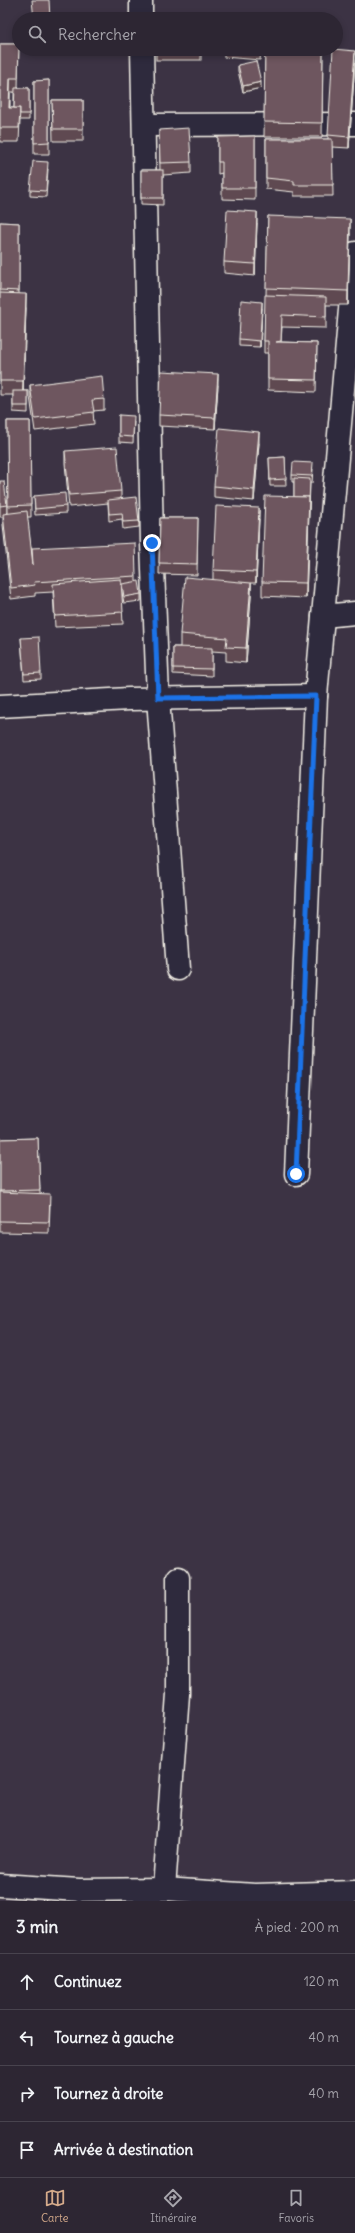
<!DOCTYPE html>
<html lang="fr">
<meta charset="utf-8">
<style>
body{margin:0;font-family:Delius,sans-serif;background:#352e3b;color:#f1f3f6}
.stop{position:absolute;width:12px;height:12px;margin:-9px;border:3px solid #1a73e8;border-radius:50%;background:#fff}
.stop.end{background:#1a73e8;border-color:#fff;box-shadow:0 1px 4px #0008}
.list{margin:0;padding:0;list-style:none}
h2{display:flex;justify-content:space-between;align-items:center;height:52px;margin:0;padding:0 16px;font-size:17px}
h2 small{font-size:13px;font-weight:400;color:#a7a5ac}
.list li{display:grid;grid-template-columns:26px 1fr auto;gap:12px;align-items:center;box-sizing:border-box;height:56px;padding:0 16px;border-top:1px solid #48434e}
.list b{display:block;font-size:15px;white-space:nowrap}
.list em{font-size:13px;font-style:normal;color:#a7a5ac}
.icon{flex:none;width:22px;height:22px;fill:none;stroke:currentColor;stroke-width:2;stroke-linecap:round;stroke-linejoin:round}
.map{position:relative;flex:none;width:355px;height:1901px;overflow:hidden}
.search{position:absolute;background:#2d2633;box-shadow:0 2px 6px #0003;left:12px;right:12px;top:12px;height:44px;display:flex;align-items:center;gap:10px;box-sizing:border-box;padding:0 14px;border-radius:22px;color:#a7a5ac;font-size:15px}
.sheet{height:276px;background:#2d2633}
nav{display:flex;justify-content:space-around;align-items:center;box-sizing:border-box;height:56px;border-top:1px solid #48434e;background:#2d2633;font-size:11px;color:#a7a5ac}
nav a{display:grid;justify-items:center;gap:2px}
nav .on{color:#d6ab8b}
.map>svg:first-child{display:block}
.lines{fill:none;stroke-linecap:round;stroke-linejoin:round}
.street-casing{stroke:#f4f1e8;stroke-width:25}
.street{stroke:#2f2a3d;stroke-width:22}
.wall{fill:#5f4a51;stroke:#f4f1e8;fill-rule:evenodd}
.shaded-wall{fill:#4d3c42;stroke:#f4f1e8}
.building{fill:#6e565e;stroke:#f4f1e8}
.route{stroke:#1a73e8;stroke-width:5}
</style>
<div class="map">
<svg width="355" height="1901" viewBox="0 0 355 1901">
<rect width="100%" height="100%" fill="#3c3344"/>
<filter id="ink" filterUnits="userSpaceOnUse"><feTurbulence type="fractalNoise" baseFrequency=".025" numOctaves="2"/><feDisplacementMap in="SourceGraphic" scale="8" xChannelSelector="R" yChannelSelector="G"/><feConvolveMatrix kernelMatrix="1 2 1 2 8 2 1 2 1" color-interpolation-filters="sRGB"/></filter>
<g filter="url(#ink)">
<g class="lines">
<g class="street-casing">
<g id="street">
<polyline points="141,0 141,19"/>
<polyline points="142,49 152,543 158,698 178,969"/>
<polyline points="145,125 355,124"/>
<polyline points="323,616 355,613"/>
<polyline points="0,706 129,699 316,696"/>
<polyline points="296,1174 316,696 355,253"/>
<polyline points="0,1885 79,1890 164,1889 255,1895 355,1892"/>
<polyline points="164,1889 178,1694 178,1578"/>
</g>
</g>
<use href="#street" class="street"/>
</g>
<g class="wall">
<path d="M0 44H19L18 88H29V120H20L19 142H0ZM10 92H14V108H10Z"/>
<rect x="156" y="49" width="45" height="11"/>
<polygon points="224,49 261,49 260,60 224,57"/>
<polygon points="265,49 323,49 322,137 264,137"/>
<polygon points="355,62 349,148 332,147 333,196 294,196 294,192 266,189 266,139 328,139 328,135"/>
<polygon points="238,65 261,88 243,92 238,71"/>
<polygon points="49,80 49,154 34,154 34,81"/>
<polygon points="52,100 83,100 83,141 53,141"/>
<polygon points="159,130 191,162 191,173 163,175 163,205 141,204 141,170 160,170"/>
<polygon points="255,136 255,200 222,199 222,173 218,174 218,137"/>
<polygon points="48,169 46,197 30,196 30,190"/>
<polygon points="268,216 350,233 348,305 326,305 326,328 282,327 281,342 317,343 316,392 268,390 268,353 264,353 264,341 266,295"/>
<polygon points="0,222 19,223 19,294 26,308 23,391 28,391 28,413 13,412 13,395 0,395"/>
<polygon points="257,223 255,276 224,273 224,262"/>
<polygon points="262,308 260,347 239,346 239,339"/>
<polygon points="30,385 104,399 104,410 93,411 94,424 35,431 30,397"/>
<polygon points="218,385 215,429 159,426 159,415"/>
<polygon points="119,415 134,422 133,443 119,442"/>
<polygon points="7,421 30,421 31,517 27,517 33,564 136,576 136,582 141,594 141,601 124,603 121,588 123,624 55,627 53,592 35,593 35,596 11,599 3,525 3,517 0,517 0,481 7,505 7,513 8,513"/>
<polygon points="259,443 254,501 214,497 214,486"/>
<polygon points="65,451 121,491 121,499 139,521 139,527 123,529 122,519 109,521 108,503 69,507 65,463"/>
<polygon points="285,457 286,486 270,486 269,458"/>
<polygon points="313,469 312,483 310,483 306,598 262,596 262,582 294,497 294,482 292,482 292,475"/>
<polygon points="34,496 66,506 66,513 35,515"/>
<polygon points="160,518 198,518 197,575 159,574"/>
<polygon points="259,519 256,583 251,583 251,597 246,663 226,661 226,652 212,651 212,676 173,674 173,647 180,647 180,634 213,580 213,570"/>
<polygon points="21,638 41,673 41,679 24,680"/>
<polygon points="38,1138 40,1193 50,1205 49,1233 0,1232 0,1139"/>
</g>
<g class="shaded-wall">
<polygon points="355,51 355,62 349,148 349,137"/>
<polygon points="10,78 10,92 9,122 9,108"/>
<polygon points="261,82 261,88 243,92 243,86"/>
<polygon points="257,212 257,223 255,276 255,264"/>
<polygon points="350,219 350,233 348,305 348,291"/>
<polygon points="26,294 26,308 23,396 23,381"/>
<polygon points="262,302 262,308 260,347 260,341"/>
<polygon points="218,374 218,385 215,429 215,418"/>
<polygon points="259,432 259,443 254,501 254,490"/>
<polygon points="309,497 309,512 306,598 306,583"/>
<polygon points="259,508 259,519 256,583 256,572"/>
<polygon points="251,583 251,597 246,663 246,648"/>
</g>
<g class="building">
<polygon points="32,0 49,0 50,19 34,19"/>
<rect x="156" y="14" width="45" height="5"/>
<polygon points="227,18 241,19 227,19"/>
<polygon points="0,44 19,44 18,78 10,78 9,108 20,108 19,128 0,128"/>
<polygon points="265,49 323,49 322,123 264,122"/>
<polygon points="333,49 355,51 349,137 328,135"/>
<polygon points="256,61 261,82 243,86 238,65"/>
<polygon points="49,80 49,142 34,143 34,81"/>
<polygon points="15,88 29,88 29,114 20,114 20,108 14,108"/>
<polygon points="52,100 83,100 83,129 53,129"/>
<polygon points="189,128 191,162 160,163 159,130"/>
<polygon points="255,136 255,188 222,188 222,162 218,162 218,137"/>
<polygon points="266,139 332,139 333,185 294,185 294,181 266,178"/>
<polygon points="33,161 48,162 46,191 30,190"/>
<rect x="141" y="170" width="22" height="28"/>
<polygon points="227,210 257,212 255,264 224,262"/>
<polygon points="268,216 350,219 348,291 266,288"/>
<polygon points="0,222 19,223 19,291 0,290"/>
<polygon points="0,293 26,294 23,381 0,381"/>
<polygon points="265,295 326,297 326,317 282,315 281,341 276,342 317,343 316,380 268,379 268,341 264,341"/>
<polygon points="241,300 262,302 260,341 239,339"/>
<polygon points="161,371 218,374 215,418 159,415"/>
<polygon points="102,376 104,399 92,400 94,412 35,419 30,385"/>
<rect x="13" y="391" width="15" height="15"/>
<polygon points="119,415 134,416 133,437 119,436"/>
<polygon points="7,421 30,421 31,505 8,506"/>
<polygon points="219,428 259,432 254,490 214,486"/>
<polygon points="117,447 121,491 69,495 65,451"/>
<polygon points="285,457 286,479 270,480 269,458"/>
<polygon points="293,462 313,463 312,476 292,475"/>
<polygon points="294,478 310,479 309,504 309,497 294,497"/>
<polygon points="0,481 4,481 7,505 0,506"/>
<polygon points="65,493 66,506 35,509 34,496"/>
<polygon points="265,496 309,497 306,583 262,582"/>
<polygon points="136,497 139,521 123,522 122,513 109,514 108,500"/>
<polygon points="216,506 259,508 256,572 213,570"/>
<polygon points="27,511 33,565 32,548 135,543 136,576 34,582 35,585 11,588 3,514"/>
<polygon points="160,518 198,518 197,564 159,563"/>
<polygon points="185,577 251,583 246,648 226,647 227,638 180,634"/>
<polygon points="121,579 123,612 55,616 53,584"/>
<polygon points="139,581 141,594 124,597 122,584"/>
<polygon points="39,637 41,673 24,674 21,638"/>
<polygon points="173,647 212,648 212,669 173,668"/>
<polygon points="38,1138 40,1190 0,1191 0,1139"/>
<polygon points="0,1192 50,1194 49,1222 0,1221"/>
</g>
</g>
<g class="lines" filter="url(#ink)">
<polyline class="route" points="152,543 158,698 316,696 296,1174"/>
</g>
</svg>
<div class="stop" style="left:296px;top:1174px"></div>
<div class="stop end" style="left:152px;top:543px"></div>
<div class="search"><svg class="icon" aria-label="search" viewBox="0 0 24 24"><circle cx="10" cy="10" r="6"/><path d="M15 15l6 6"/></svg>Rechercher</div>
</div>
<section class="sheet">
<h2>3 min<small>À pied · 200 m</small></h2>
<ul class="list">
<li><svg class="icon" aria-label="ahead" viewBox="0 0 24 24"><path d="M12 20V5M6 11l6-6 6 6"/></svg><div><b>Continuez</b></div><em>120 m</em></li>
<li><svg class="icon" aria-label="left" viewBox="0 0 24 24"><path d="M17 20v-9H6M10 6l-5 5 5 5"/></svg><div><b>Tournez à gauche</b></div><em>40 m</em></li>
<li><svg class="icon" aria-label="right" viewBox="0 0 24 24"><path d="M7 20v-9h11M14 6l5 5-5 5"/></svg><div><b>Tournez à droite</b></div><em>40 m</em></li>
<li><svg class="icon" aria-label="arrive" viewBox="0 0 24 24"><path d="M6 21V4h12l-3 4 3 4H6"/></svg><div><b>Arrivée à destination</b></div></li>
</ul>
</section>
<nav>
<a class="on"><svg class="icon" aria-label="map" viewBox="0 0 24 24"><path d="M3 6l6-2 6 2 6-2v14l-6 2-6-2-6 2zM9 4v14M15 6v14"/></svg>Carte</a>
<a><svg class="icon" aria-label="directions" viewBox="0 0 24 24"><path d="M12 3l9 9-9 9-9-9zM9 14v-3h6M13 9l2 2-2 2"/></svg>Itinéraire</a>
<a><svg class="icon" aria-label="saved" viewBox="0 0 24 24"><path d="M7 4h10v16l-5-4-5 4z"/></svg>Favoris</a>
</nav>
